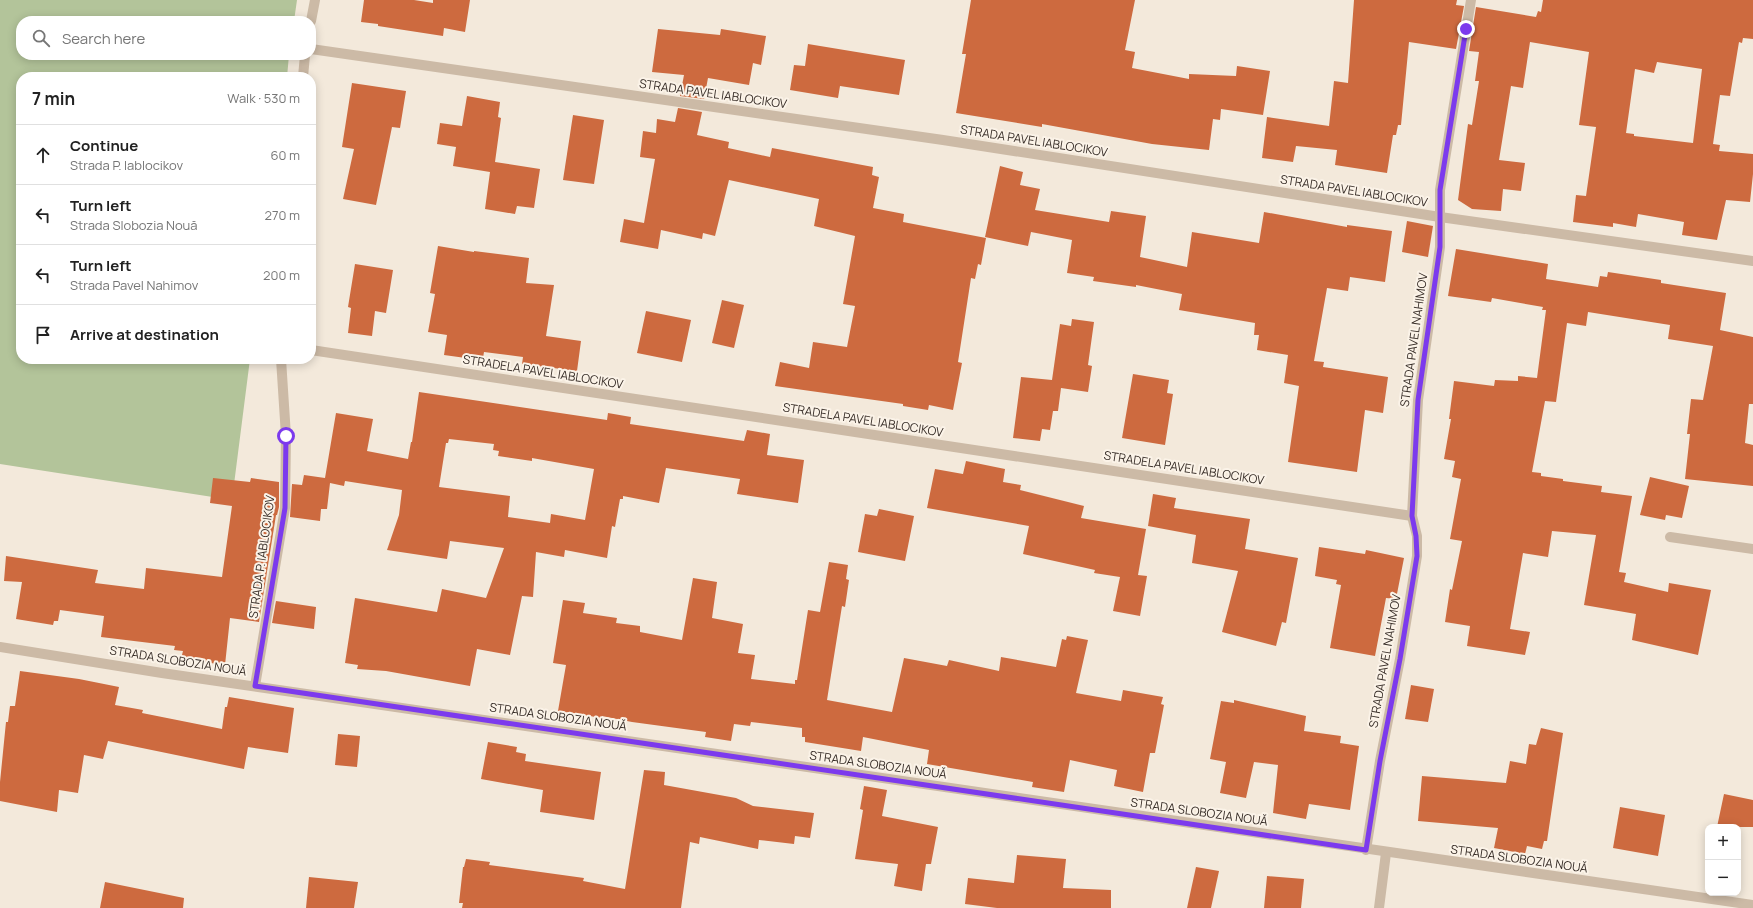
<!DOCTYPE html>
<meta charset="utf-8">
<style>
body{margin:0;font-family:Manrope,sans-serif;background:#f2f2f2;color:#222}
.controls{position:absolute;right:12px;bottom:12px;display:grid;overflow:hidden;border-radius:8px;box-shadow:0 2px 10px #0003}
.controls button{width:36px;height:36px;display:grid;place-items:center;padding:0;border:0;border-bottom:1px solid #e0e0e0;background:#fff;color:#222;font:20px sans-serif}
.stop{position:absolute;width:12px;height:12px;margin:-9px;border:3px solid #7c3aed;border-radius:50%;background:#fff}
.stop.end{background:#7c3aed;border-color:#fff;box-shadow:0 1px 4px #0008}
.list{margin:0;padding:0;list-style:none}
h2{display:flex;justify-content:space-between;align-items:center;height:52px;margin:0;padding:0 16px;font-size:17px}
h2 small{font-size:13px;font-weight:400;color:#767676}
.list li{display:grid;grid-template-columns:26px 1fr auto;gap:12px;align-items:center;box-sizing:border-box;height:60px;padding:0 16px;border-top:1px solid #e0e0e0}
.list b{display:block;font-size:15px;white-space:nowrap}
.list p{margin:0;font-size:13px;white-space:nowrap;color:#767676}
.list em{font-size:13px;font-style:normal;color:#767676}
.icon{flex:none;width:22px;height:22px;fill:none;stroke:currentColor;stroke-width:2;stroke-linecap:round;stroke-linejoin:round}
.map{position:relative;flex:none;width:1753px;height:908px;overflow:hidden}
.search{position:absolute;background:#fff;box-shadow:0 2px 10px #0003;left:16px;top:16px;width:300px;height:44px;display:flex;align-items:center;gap:10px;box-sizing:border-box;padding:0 14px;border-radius:16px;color:#767676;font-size:15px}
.panel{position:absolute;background:#fff;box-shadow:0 2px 10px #0003;left:16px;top:72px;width:300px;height:292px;border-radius:16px}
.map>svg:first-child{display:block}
.green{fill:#b3c49a}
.building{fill:#cd6a3f;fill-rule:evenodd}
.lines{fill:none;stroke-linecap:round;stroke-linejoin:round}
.minor{stroke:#ccbaa6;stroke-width:10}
.route{stroke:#7c3aed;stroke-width:5}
.labels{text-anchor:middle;stroke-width:4;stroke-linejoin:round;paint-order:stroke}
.street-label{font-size:12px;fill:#382e28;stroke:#fbf3e8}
</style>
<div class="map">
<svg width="1753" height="908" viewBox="0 0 1753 908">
<rect width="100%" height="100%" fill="#f3e9db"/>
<polygon class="green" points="0,0 297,0 294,21 21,21 21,55 289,55 287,77 21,77 21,359 250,359 232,500 0,464"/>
<g class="building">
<polygon points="364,0 414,0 433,3 433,0 470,0 465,32 444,28 443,36 378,26 378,24 361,22"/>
<polygon points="971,0 1135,0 1125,50 1135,52 1132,68 1189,79 1189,74 1236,76 1237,66 1270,71 1263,115 1221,109 1220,120 1213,119 1209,150 1152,144 1042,124 1042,127 956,113 966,54 962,54"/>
<polygon points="1354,0 1457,0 1456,5 1464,6 1456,49 1409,42 1401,125 1398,125 1396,135 1393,135 1387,173 1335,165 1337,150 1296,146 1293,162 1262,158 1267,117 1329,126 1334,81 1348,83"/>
<path d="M1543 0H1753V39L1743 38 1742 43 1739 42 1730 96 1720 95 1713 144 1720 145 1719 151 1753 154V174L1750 202 1726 200 1717 240 1682 235 1684 222 1638 214 1636 227 1613 223V227L1573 222 1576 195 1586 196 1596 127 1579 125 1589 52 1530 42 1523 88 1511 86 1499 160 1525 163 1521 191 1503 189 1501 211 1472 209 1458 200 1468 124 1472 125 1479 81H1475L1479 52 1469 51 1476 7 1536 17 1538 11 1541 12ZM1657 62 1702 69 1693 143 1634 136V134L1626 133 1635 69 1654 73Z"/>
<polygon points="658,29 720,35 721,29 766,36 761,65 753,63 749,85 708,78 704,99 680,96 684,75 652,72"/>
<polygon points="808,44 905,60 899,95 840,86 838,98 790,90 794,65 805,66"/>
<polygon points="352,83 406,91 400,128 392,127 376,205 343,199 354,149 342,147"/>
<polygon points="467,96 500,102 498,117 501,118 495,162 540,169 534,208 517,206 515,214 485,209 490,172 453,166 456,147 437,144 440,123 462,126"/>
<polygon points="678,108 702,112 697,135 729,142 728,148 770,157 772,148 873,167 872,175 879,177 873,208 904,214 903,222 986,238 981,265 978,264 975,279 971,278 958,362 962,363 953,410 929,405 928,410 903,406 903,404 775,386 780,362 809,368 813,342 847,347 855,306 843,304 855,236 814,226 819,199 729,180 715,236 703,233 702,239 661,230 658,249 620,242 624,219 644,223 655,159 640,157 643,131 656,133 657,119 675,122"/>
<polygon points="573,115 604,120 594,184 563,180"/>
<polygon points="1000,166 1023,172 1020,185 1040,189 1035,210 1109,222 1111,211 1146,216 1140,257 1187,267 1192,232 1259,243 1264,212 1347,227 1347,225 1392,231 1385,282 1350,277 1348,291 1327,288 1314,361 1324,362 1323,367 1388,377 1383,413 1365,410 1357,472 1288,462 1299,386 1284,383 1288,355 1257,350 1259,335 1254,335 1255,323 1179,310 1182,294 1136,285 1136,287 1093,281 1094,277 1067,273 1072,240 1031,232 1028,246 985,237"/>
<polygon points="1407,221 1433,226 1428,257 1402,252"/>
<polygon points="438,246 474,252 474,251 529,258 526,283 554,285 546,336 581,341 577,371 522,364 523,357 484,352 483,358 473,356 473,359 444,355 447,335 428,332 435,294 430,293"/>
<polygon points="1456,249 1548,264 1546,279 1598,287 1600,276 1607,277 1608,272 1661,280 1661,283 1726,293 1720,330 1753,337 1753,404 1749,404 1745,443 1753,445 1753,486 1685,479 1690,434 1687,434 1691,399 1703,400 1713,346 1668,339 1670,325 1588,312 1586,326 1567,323 1556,402 1545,401 1532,472 1541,473 1541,476 1563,479 1563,481 1602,486 1601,492 1632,496 1619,572 1626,573 1624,582 1668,592 1669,583 1711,590 1698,655 1632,640 1636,614 1584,605 1596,535 1552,531 1548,557 1523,553 1510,629 1530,632 1525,655 1467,646 1470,626 1445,622 1450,589 1452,590 1462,541 1450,539 1461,479 1452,477 1455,461 1444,459 1451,419 1449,419 1454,381 1494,386 1495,380 1518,381 1518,376 1537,378 1546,310 1542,310 1543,307 1492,298 1491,302 1448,296"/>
<polygon points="355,264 393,270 386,313 375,311 372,336 348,333 351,308 348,307"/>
<polygon points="722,300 744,305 734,348 712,343"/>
<polygon points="646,311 691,320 682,362 637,353"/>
<polygon points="1072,319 1094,322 1088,365 1092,366 1088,392 1061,388 1058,411 1053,411 1050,430 1042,429 1040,441 1013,438 1021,377 1052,380 1060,324 1071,326"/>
<polygon points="1133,374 1169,380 1167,393 1173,394 1165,445 1122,438"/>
<path d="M419 392 607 420 608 413 631 417 630 424 744 441 747 430 770 434 767 455 804 460 798 503 737 494 740 479 666 468 659 503 623 496V499H620L615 527 612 526 607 558 565 550 564 557 536 552 533 597 522 596 510 655 477 649 470 686 386 671 357 669 358 665 345 663 355 598 437 612 442 589 486 598 504 548 450 541 447 559 387 550 399 515 402 490 345 481 344 486 330 483 327 509H321L320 521 290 517 292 484 302 485 304 475 325 478 336 413 373 419 367 451 408 459 411 442H412ZM449 439 494 444 493 450 499 451 498 456 532 461V458L594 469 585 520 551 514 550 523 508 517 510 496 439 487 446 443H448Z"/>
<polygon points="966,461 1005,469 1003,482 1021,485 1020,490 1084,506 1081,518 1146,529 1138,575 1147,576 1140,616 1113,611 1120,577 1094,573 1095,570 1023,554 1029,526 927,508 935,469 963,474"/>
<polygon points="1650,477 1689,486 1682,518 1666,515 1665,520 1640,515"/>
<polygon points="213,478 250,482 251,478 279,482 279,507 277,515 276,515 259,622 230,618 225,665 181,659 183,651 174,650 175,646 101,637 104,616 60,610 58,621 54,621 53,625 16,619 22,582 4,581 6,556 98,570 95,583 144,589 146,568 222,577 232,506 210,503"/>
<polygon points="1153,494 1176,498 1174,508 1250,519 1245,549 1298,558 1286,623 1282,622 1276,646 1222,632 1238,571 1192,563 1196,535 1148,526"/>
<polygon points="879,509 914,516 905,561 858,552 865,514 877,516"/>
<polygon points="1319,547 1365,554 1366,550 1404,558 1396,599 1386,598 1375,656 1330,648 1341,585 1336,584 1337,580 1315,576"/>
<polygon points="829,562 848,565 846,579 849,580 845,607 842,606 827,700 892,712 904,658 947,666 949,660 999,671 1001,657 1056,667 1062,639 1066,640 1067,636 1088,640 1076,693 1121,701 1123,690 1163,697 1161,704 1164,705 1155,753 1150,753 1143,792 1114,786 1117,770 1070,760 1064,792 1032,787 1033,782 927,764 929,750 863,737 861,751 805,742 805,737 802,737 802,728 751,722 750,726 734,724 731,741 705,737 706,732 632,722 602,716 602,718 558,711 566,665 553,663 563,600 585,603 583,613 617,618 616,623 640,626 640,632 682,640 693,578 717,582 712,618 743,624 738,653 755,655 751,679 795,684 795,680 797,680 808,610 820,612"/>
<polygon points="276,601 316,607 314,629 272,623"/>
<polygon points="20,671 79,679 119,687 115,705 143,710 142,713 222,729 225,707 227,707 229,697 294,708 288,753 248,747 244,769 108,741 103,759 84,755 78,793 59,790 57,812 0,801 0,782 6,722 8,722 10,706 15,706"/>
<polygon points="1411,685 1434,689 1428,722 1405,719"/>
<polygon points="1234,700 1306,716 1304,731 1341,736 1340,743 1359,746 1350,810 1309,804 1306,819 1273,813 1278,765 1254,762 1246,798 1220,793 1226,762 1210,759 1221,701 1234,703"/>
<polygon points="1541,728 1563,733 1547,841 1544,841 1542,849 1527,846 1525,854 1494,848 1498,828 1418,821 1422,776 1506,783 1510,761 1526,764 1529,744 1536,745"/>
<polygon points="338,734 360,736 357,767 335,765"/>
<polygon points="488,742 517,747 516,752 526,754 525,761 601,772 594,820 540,812 543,790 481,779"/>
<polygon points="644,770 665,772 664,785 736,798 753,806 814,813 810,838 795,836 794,844 759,840 758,849 700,837 699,844 690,842 681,908 462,908 463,903 459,903 463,867 464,867 466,859 490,862 489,865 584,878 583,881 625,889"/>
<polygon points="864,786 887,790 882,816 938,827 931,864 926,864 922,891 894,886 898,864 855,859 863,810 860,809"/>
<polygon points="1724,794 1753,800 1753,827 1717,827"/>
<polygon points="1620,807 1665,815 1658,856 1613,848"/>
<polygon points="1017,855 1066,859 1063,888 1111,890 1111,908 997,908 965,904 968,878 1014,883"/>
<polygon points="1196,867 1219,871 1211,908 1187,908"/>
<polygon points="1267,876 1304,879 1301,908 1264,908"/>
<polygon points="309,877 358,882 354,908 306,908"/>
<polygon points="105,882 184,898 183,908 100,908"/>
</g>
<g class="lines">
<g class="minor">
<polyline points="311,21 315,0"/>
<polyline points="311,49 943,140 1440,217 1753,261"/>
<polyline points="303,77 305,55"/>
<polyline points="311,350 1412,516"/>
<polyline points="1670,537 1753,549"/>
<polyline points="0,647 162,673 1753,905"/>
<polyline points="255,686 285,508 286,436 281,359"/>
<polyline points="1366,850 1380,761 1400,659 1417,556 1417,536 1412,516 1418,400 1440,247 1440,190 1471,0"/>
<polyline points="1379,908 1386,853"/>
</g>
</g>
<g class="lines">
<polyline class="route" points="286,436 285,508 255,686 1366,850 1380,761 1400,659 1417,556 1416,536 1412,516 1418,400 1440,247 1440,190 1466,29"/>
</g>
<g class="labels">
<g class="street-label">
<text transform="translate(713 94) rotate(8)" y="4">STRADA PAVEL IABLOCIKOV</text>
<text transform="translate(1034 141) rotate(9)" y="4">STRADA PAVEL IABLOCIKOV</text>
<text transform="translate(1354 191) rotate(9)" y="4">STRADA PAVEL IABLOCIKOV</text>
<text transform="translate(1414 340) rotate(-82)" y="4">STRADA PAVEL NAHIMOV</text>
<text transform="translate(543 372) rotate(9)" y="4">STRADELA PAVEL IABLOCIKOV</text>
<text transform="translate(863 420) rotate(9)" y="4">STRADELA PAVEL IABLOCIKOV</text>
<text transform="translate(1184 468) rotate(9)" y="4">STRADELA PAVEL IABLOCIKOV</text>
<text transform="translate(262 557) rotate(-82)" y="4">STRADA P. IABLOCIKOV</text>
<text transform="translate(178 661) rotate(9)" y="4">STRADA SLOBOZIA NOUĂ</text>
<text transform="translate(1385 661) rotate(-80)" y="4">STRADA PAVEL NAHIMOV</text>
<text transform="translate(558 717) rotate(8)" y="4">STRADA SLOBOZIA NOUĂ</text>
<text transform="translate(878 765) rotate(8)" y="4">STRADA SLOBOZIA NOUĂ</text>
<text transform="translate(1199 812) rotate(8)" y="4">STRADA SLOBOZIA NOUĂ</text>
<text transform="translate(1519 859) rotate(8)" y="4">STRADA SLOBOZIA NOUĂ</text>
</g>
</g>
</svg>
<div class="controls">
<button>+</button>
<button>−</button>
</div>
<div class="stop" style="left:286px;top:436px"></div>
<div class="stop end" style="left:1466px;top:29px"></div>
<div class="search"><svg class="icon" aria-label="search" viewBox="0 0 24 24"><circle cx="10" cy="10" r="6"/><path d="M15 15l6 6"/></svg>Search here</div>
<section class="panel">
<h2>7 min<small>Walk · 530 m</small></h2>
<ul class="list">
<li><svg class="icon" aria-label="ahead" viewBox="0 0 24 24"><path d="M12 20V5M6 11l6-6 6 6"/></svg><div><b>Continue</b><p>Strada P. Iablocikov</p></div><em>60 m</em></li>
<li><svg class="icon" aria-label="left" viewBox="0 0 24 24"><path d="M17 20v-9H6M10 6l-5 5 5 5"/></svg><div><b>Turn left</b><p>Strada Slobozia Nouă</p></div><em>270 m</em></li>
<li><svg class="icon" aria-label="left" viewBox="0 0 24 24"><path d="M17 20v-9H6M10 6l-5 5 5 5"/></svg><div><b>Turn left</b><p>Strada Pavel Nahimov</p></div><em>200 m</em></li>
<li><svg class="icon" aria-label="arrive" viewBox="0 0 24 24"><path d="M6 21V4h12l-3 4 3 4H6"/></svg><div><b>Arrive at destination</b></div></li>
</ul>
</section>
</div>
